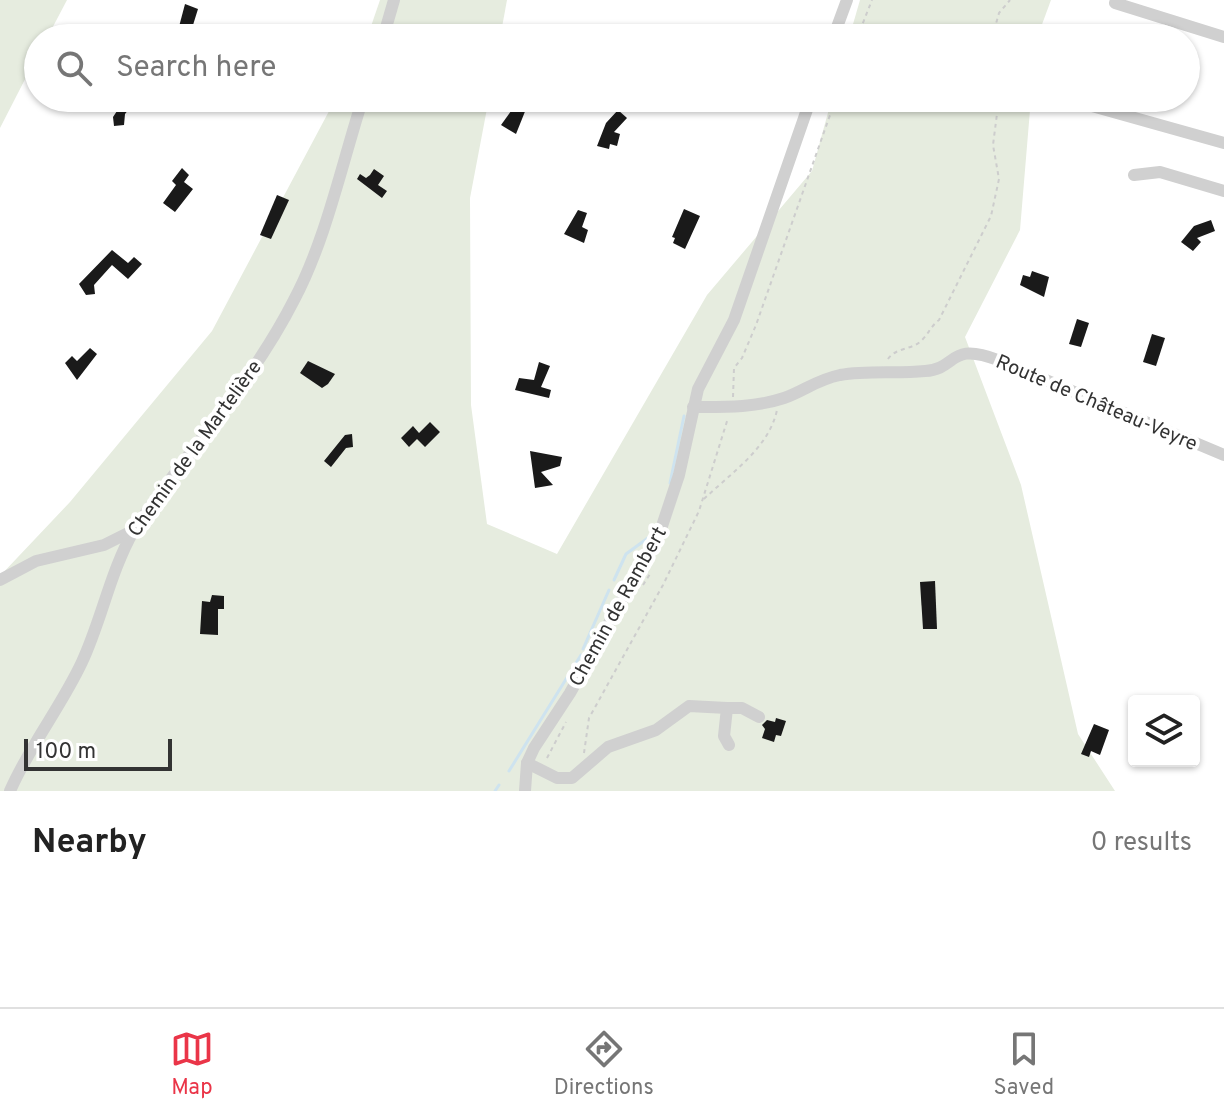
<!DOCTYPE html>
<meta charset="utf-8">
<style>
body{margin:0;font-family:Overpass,sans-serif;background:#f2f2f2;color:#222}
.controls{position:absolute;right:24px;bottom:24px;display:grid;overflow:hidden;border-radius:8px;box-shadow:0 2px 6px #0004}
.controls button{width:72px;height:72px;display:grid;place-items:center;padding:0;border:0;border-bottom:2px solid #e0e0e0;background:#fff;color:#222;font:40px sans-serif}
.scale{position:absolute;left:24px;bottom:20px;width:148px;box-sizing:border-box;padding-left:8px;border:4px solid #333;border-top:0;font-size:22px;line-height:28px;white-space:nowrap;color:#333;-webkit-text-stroke:6px #fff;paint-order:stroke}
.list{margin:0;padding:0;list-style:none}
h2{display:flex;justify-content:space-between;align-items:center;height:104px;margin:0;padding:0 32px;font-size:34px}
h2 small{font-size:26px;font-weight:400;color:#767676}
.icon{flex:none;width:44px;height:44px;fill:none;stroke:currentColor;stroke-width:2;stroke-linecap:round;stroke-linejoin:round}
.map{position:relative;flex:none;width:1224px;height:791px;overflow:hidden}
.search{position:absolute;background:#fff;box-shadow:0 2px 6px #0004;left:24px;right:24px;top:24px;height:88px;display:flex;align-items:center;gap:20px;box-sizing:border-box;padding:0 28px;border-radius:44px;color:#767676;font-size:30px}
.sheet{height:216px;background:#fff}
nav{display:flex;justify-content:space-around;align-items:center;box-sizing:border-box;height:112px;border-top:2px solid #e0e0e0;background:#fff;font-size:22px;color:#767676}
nav a{display:grid;justify-items:center;gap:4px}
nav .on{color:#ea3548}
.map>svg:first-child{display:block}
.green{fill:#e6ecdf}
.lines{fill:none;stroke-linecap:round;stroke-linejoin:round}
.stream{stroke:#cee3ef;stroke-width:3}
.building{fill:#1a1a1a}
.path{stroke:#cdcdcd;stroke-width:2;stroke-dasharray:4 4;stroke-linecap:butt}
.minor{stroke:#d0d0d0;stroke-width:12}
.labels{text-anchor:middle;stroke-width:8;stroke-linejoin:round;paint-order:stroke}
.street-label{font-size:20px;fill:#333;stroke:#fff}
</style>
<div class="map">
<svg width="1224" height="791" viewBox="0 0 1224 791">
<rect width="100%" height="100%" fill="#fff"/>
<g class="green">
<polygon points="0,0 67,0 47,38 38,38 38,54 0,128"/>
<polygon points="380,0 507,0 500,38 367,38"/>
<polygon points="860,0 1051,0 1037,38 849,38"/>
<polygon points="336,98 489,98 470,198 471,405 487,524 557,554 707,295 812,171 832,98 1031,98 1020,230 965,337 1021,485 1078,734 1115,791 0,791 0,576 70,502 212,331"/>
</g>
<g class="lines">
<g class="stream">
<polyline points="670,483 684,416"/>
<polyline points="614,580 626,554 652,535"/>
<polyline points="583,649 609,590"/>
<polyline points="509,771 581,655"/>
<polyline points="495,791 499,785"/>
</g>
</g>
<g class="building">
<polygon points="185,4 198,9 189,38 176,38"/>
<polygon points="101,98 113,98 120,104 125,98 138,98 125,114 124,125 114,126 113,117 117,111"/>
<polygon points="516,104 526,109 516,134 501,125"/>
<polygon points="618,110 627,118 614,132 620,134 617,146 610,144 609,149 597,146 606,123"/>
<polygon points="182,168 189,175 184,182 193,189 175,212 163,203 176,185 172,181"/>
<polygon points="374,169 384,176 378,185 387,191 382,198 357,179 360,174 366,178 370,175"/>
<polygon points="277,195 289,200 271,239 260,235"/>
<polygon points="684,209 700,216 685,249 673,243 675,238 672,237"/>
<polygon points="578,210 587,213 582,227 588,230 584,243 564,234"/>
<polygon points="1211,220 1215,231 1197,238 1201,242 1193,251 1181,242 1194,226"/>
<polygon points="112,250 128,263 134,257 142,264 128,279 112,265 94,285 95,294 86,295 79,284"/>
<polygon points="1032,271 1049,277 1044,297 1020,285 1023,275 1030,277"/>
<polygon points="1077,319 1089,323 1081,347 1069,344"/>
<polygon points="1152,334 1165,338 1156,366 1143,362"/>
<polygon points="90,348 97,354 77,380 65,363 72,356 77,361"/>
<polygon points="308,361 335,374 328,384 322,388 300,373"/>
<polygon points="539,362 550,366 541,387 551,390 549,398 515,390 519,378 534,380"/>
<polygon points="430,422 440,432 425,447 417,439 409,447 401,438 413,426 419,433"/>
<polygon points="352,434 353,447 346,448 331,467 324,461 345,435"/>
<polygon points="530,451 562,457 560,466 541,472 553,485 535,488"/>
<polygon points="935,581 937,629 923,629 920,582"/>
<polygon points="212,595 224,596 224,609 218,609 218,635 200,634 202,601 210,602"/>
<polygon points="776,718 786,721 781,736 776,735 774,742 762,738 765,729 762,725 767,720 775,722"/>
<polygon points="1094,724 1109,730 1100,755 1091,751 1089,757 1081,754"/>
</g>
<g class="lines">
<g class="path">
<polyline points="857,38 872,0"/>
<polyline points="992,38 999,13 1010,0"/>
<polyline points="1075,38 1079,35 1088,38"/>
<path d="M888 359C896 347 913 350 922 340 929 333 931 326 939 320L991 216 999 179 993 145 999 98"/>
<polyline points="733,397 734,368 742,358 756,325 836,98"/>
<path d="M704 499C731 473 769 448 777 410"/>
<polyline points="643,585 650,574"/>
<polyline points="584,753 589,718 663,585 699,511 728,418"/>
<polyline points="547,758 566,722"/>
</g>
<g class="minor">
<polyline points="1115,3 1224,37"/>
<polyline points="383,38 394,0"/>
<polyline points="833,38 847,0"/>
<polyline points="1092,106 1224,143"/>
<polyline points="1134,175 1160,172 1224,191"/>
<path d="M693 407C723 407 754 408 784 398 804 391 816 380 840 375 868 370 897 374 925 371 958 369 948 341 998 360L1224 455"/>
<polyline points="0,580 36,561 104,545 134,530"/>
<polyline points="727,708 742,708 759,717"/>
<polyline points="527,763 557,778 572,778 608,747 656,730 689,706 727,708 724,736 729,745"/>
<path d="M10 791C30 745 61 707 82 662 102 619 110 572 134 530 186 453 252 383 294 300 326 240 342 163 363 98"/>
<polyline points="525,791 527,763 534,748 570,693 660,532 679,475 698,389 734,320 811,98"/>
</g>
</g>
<g class="labels">
<g class="street-label">
<text transform="translate(1097 402) rotate(23)" y="7">Route de Château-Veyre</text>
<text transform="translate(194 448) rotate(-54)" y="7">Chemin de la Martelière</text>
<text transform="translate(617 606) rotate(-61)" y="7">Chemin de Rambert</text>
</g>
</g>
</svg>
<div class="controls">
<button><svg class="icon" aria-label="layers" viewBox="0 0 24 24"><path d="M12 4l9 5-9 5-9-5zM3 14l9 5 9-5"/></svg></button>
</div>
<div class="scale">100 m</div>
<div class="search"><svg class="icon" aria-label="search" viewBox="0 0 24 24"><circle cx="10" cy="10" r="6"/><path d="M15 15l6 6"/></svg>Search here</div>
</div>
<section class="sheet">
<h2>Nearby<small>0 results</small></h2>
<ul class="list">
</ul>
</section>
<nav>
<a class="on"><svg class="icon" aria-label="map" viewBox="0 0 24 24"><path d="M3 6l6-2 6 2 6-2v14l-6 2-6-2-6 2zM9 4v14M15 6v14"/></svg>Map</a>
<a><svg class="icon" aria-label="directions" viewBox="0 0 24 24"><path d="M12 3l9 9-9 9-9-9zM9 14v-3h6M13 9l2 2-2 2"/></svg>Directions</a>
<a><svg class="icon" aria-label="saved" viewBox="0 0 24 24"><path d="M7 4h10v16l-5-4-5 4z"/></svg>Saved</a>
</nav>
